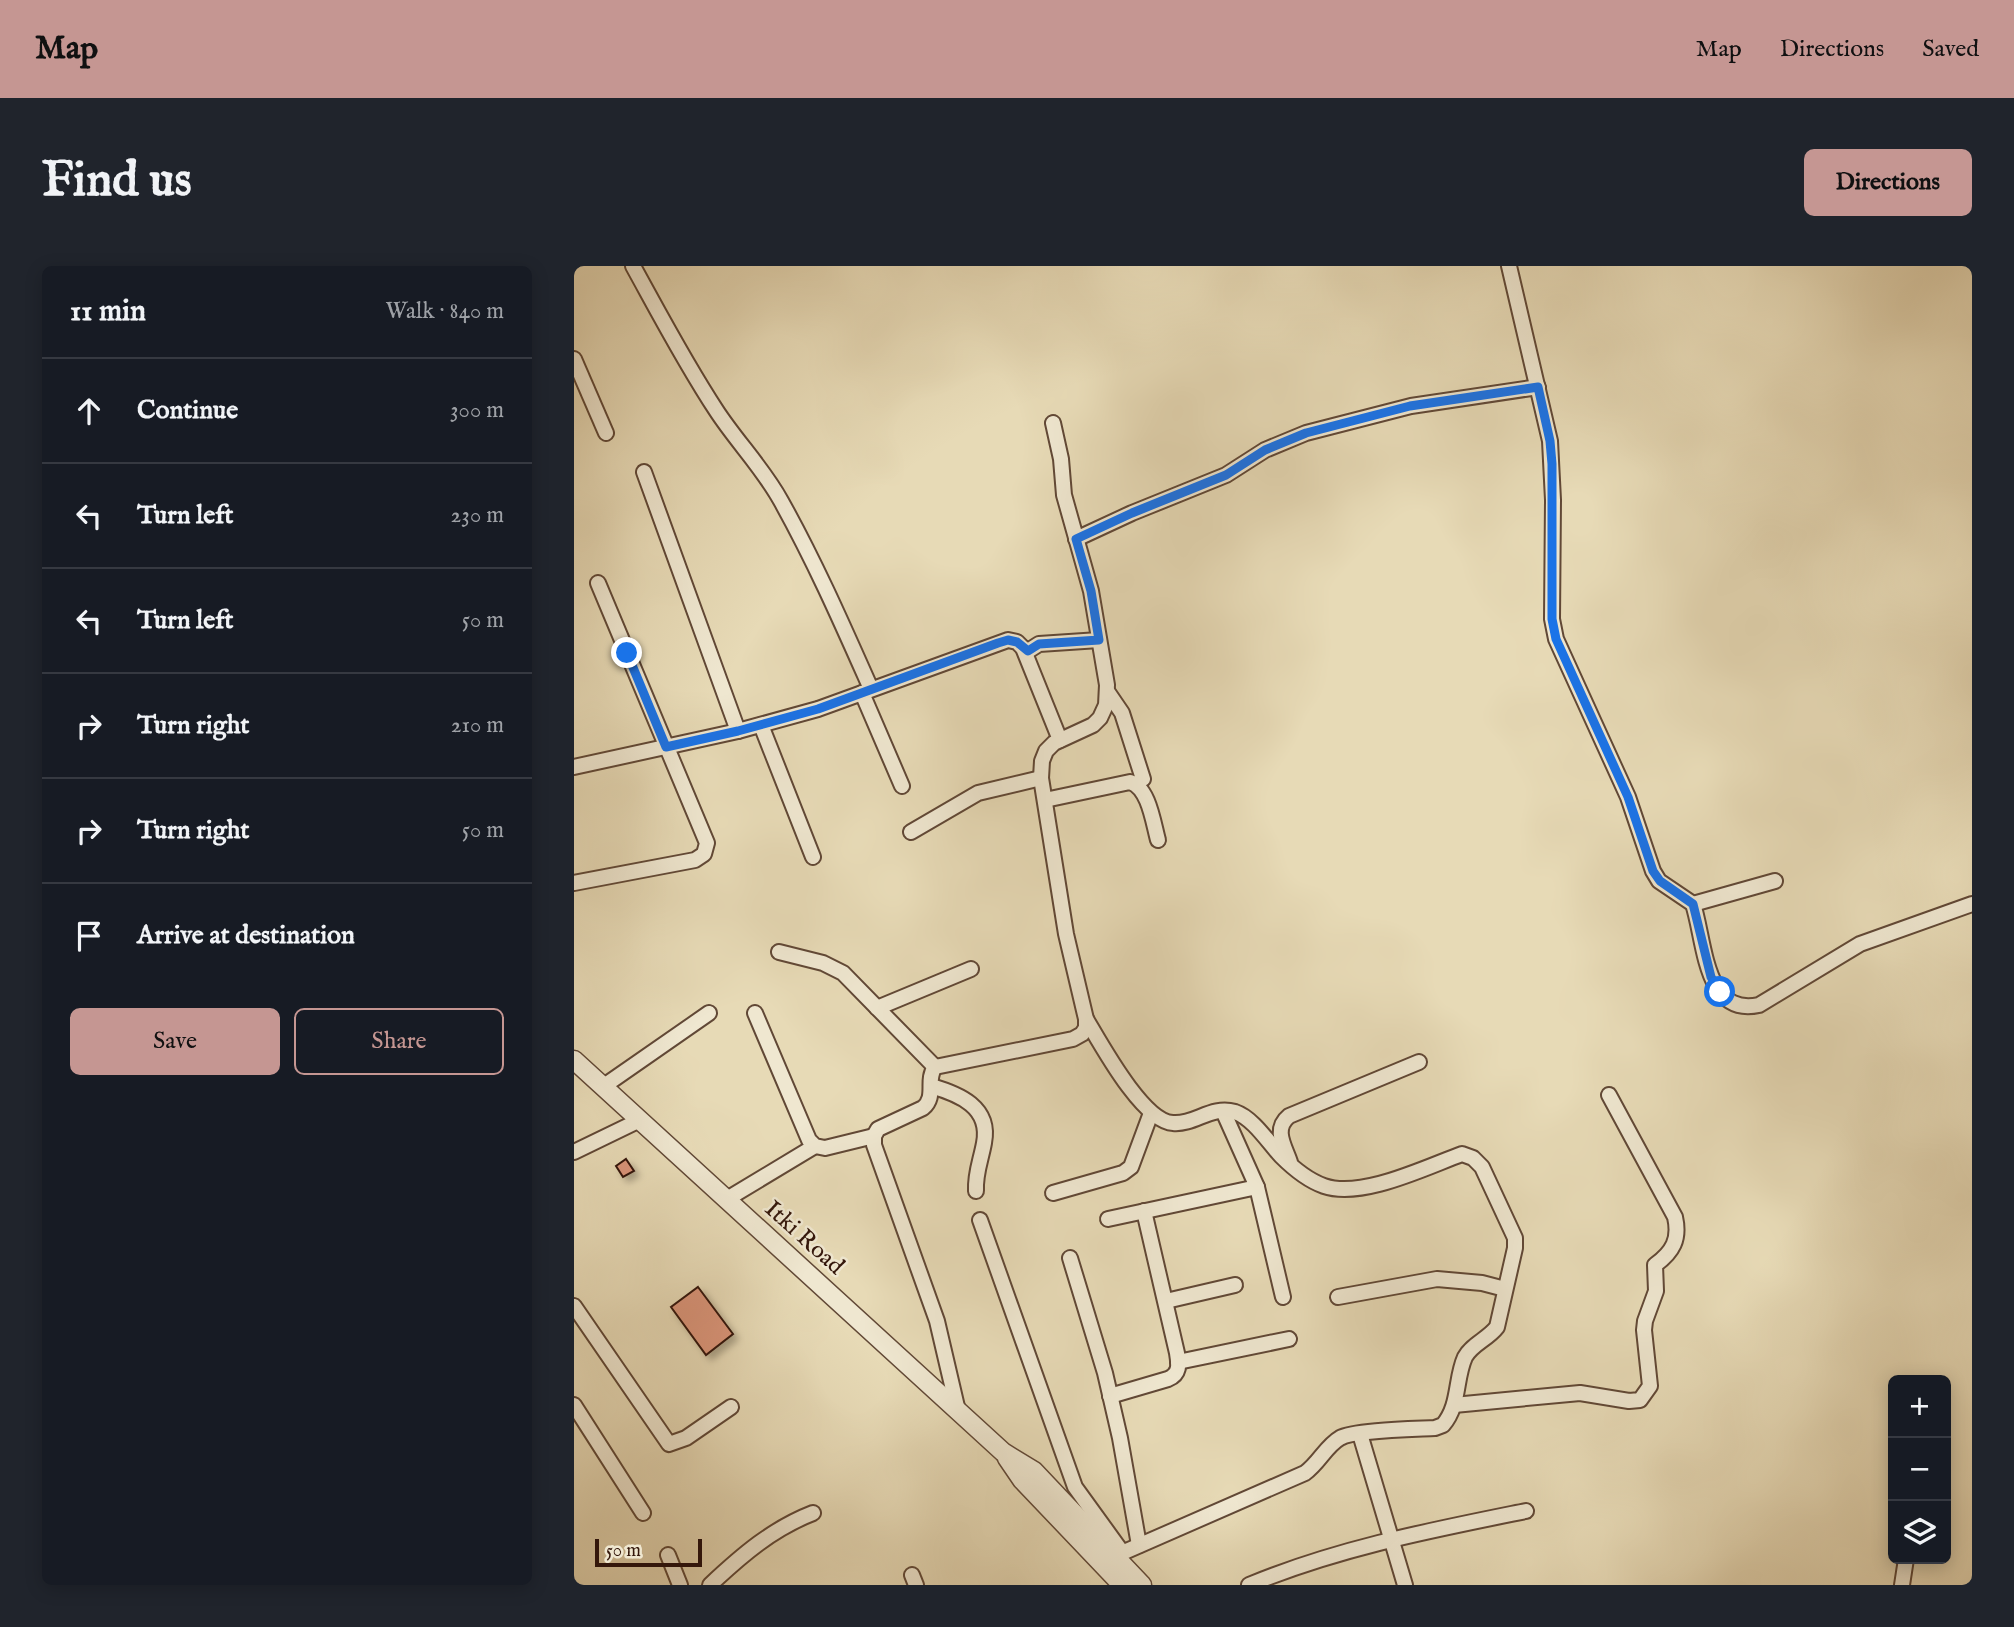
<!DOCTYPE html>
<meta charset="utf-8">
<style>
body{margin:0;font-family:"IM FELL English",serif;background:#20242c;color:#f1f3f6}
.controls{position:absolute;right:21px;bottom:21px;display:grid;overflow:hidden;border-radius:10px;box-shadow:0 4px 18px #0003}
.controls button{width:63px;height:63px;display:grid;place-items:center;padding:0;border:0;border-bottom:2px solid #363941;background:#171b24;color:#f1f3f6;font:35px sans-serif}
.scale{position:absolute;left:21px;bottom:18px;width:107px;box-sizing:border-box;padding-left:7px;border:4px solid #34170b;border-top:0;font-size:19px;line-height:24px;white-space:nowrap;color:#34170b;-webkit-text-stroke:5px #efe7d0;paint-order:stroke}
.stop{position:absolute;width:21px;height:21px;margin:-16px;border:5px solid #1a73e8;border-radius:50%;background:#fff}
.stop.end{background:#1a73e8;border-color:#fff;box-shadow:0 2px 7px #0008}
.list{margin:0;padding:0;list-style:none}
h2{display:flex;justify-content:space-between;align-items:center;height:91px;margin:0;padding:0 28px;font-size:30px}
h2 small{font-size:23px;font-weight:400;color:#9ea1a6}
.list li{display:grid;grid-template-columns:46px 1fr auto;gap:21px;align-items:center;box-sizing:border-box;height:105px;padding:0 28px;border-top:2px solid #363941}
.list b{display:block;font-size:26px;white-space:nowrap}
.list em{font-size:23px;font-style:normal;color:#9ea1a6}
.actions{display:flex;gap:14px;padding:21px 28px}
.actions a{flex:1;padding:16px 0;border:2px solid #c59692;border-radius:10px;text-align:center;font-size:24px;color:#c59692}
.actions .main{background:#c59692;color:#111}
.icon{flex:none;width:38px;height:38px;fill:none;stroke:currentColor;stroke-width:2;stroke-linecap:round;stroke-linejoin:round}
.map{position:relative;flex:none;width:1398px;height:1319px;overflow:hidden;border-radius:10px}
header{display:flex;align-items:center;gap:42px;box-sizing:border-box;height:98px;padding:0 35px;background:#c59692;color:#111}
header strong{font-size:33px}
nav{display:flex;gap:38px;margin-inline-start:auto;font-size:24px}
.intro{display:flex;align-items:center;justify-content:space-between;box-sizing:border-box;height:168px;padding:0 42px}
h1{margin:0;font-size:49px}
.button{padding:18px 32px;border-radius:10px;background:#c59692;color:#111;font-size:24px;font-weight:700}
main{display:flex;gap:42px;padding:0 42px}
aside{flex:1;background:#171b24;border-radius:10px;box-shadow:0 4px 18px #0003}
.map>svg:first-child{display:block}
.building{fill:#da957a;stroke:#34170b;stroke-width:2;filter:url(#shadow)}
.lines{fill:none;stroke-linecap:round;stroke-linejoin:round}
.minor-casing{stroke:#614836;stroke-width:18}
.tertiary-casing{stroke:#614836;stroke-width:21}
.minor{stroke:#efe7d0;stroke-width:14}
.tertiary{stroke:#efe7d0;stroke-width:18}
.route{stroke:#1a73e8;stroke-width:9}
.labels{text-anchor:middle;stroke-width:5;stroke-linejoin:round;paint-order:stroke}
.street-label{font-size:24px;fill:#34170b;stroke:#efe7d0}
</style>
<header>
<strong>Map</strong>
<nav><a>Map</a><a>Directions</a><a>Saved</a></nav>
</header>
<div class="intro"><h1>Find us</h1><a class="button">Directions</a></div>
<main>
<aside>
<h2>11 min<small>Walk · 840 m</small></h2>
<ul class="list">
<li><svg class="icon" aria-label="ahead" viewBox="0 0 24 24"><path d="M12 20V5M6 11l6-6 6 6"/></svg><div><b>Continue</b></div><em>300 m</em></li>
<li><svg class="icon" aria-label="left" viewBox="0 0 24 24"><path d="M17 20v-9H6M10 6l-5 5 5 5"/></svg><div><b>Turn left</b></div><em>230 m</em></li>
<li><svg class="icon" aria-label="left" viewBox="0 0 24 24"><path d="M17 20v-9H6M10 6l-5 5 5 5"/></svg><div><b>Turn left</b></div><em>50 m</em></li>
<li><svg class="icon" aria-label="right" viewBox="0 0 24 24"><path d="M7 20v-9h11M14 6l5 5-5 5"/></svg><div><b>Turn right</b></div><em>210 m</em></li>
<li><svg class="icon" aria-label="right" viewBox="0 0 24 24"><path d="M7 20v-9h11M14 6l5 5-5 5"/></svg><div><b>Turn right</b></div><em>50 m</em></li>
<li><svg class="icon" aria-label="arrive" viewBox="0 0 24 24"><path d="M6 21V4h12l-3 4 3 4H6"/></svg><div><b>Arrive at destination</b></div></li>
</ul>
<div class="actions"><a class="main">Save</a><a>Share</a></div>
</aside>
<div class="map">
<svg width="1398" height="1319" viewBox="0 0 1398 1319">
<defs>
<filter id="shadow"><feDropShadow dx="5" dy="5" stdDeviation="3.5" flood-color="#0004"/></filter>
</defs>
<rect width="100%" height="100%" fill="#e7dab6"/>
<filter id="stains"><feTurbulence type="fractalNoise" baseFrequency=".00286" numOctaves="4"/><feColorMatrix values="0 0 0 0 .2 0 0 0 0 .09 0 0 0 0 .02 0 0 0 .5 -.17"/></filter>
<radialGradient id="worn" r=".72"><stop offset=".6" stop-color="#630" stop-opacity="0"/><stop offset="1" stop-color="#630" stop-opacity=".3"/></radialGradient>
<g class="building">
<polygon points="52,893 60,905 49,911 42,900"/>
<polygon points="124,1021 159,1068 132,1089 97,1041"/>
</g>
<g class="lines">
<g class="minor-casing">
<g id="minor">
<path d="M59 0C86 49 111 97 142 144 162 175 189 202 207 235 241 296 269 360 297 423"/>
<path d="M935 0 976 175 979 234 978 353 982 373 1054 531 1079 605 1085 615 1119 638C1131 674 1130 751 1185 739L1286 678 1398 638"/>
<polyline points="0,93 32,167"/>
<polyline points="70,206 164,465"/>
<polyline points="502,273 558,247 652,209 691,184 732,167 837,140 964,121"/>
<polyline points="449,382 454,385 465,378 525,374"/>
<polyline points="533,425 548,447 569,513"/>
<polyline points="288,427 328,520"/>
<polyline points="187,459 239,591"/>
<polyline points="0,501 164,465 244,443 434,374 443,376 449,382 486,474"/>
<path d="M471 534 556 516C575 522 579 556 584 574"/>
<polyline points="337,566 404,527 467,512"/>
<polyline points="0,617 121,594 130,588 133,577 24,317"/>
<polyline points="1119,638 1201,615"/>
<polyline points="205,686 249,697 269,707 361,801"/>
<polyline points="303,742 397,703"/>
<polyline points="181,747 235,874 241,880 251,882 300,870"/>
<path d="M512 753C527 778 569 856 599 857 621 859 637 839 661 846 679 852 694 876 707 890 719 902 733 914 750 920 788 933 852 901 888 888L899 892 908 901 941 972V982L923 1061C914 1073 898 1078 891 1091 881 1113 886 1139 869 1159L861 1162C843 1163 779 1164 766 1172 752 1180 745 1197 731 1207L541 1290"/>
<polyline points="30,820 135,747"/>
<path d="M357 820C385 828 417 841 410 877 407 894 401 907 402 925"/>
<polyline points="649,845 683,921 709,1031"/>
<polyline points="0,886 66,854"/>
<path d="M716 896C710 879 699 863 715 850L845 796"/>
<polyline points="479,927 549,907 557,901 577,847"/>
<polyline points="153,933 241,880"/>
<polyline points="534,953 683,921"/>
<polyline points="406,954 501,1221 548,1286"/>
<polyline points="496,992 531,1107 546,1172 565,1279"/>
<polyline points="764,1031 863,1013 908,1017 931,1023"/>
<polyline points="592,1035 661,1019"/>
<polyline points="0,1040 95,1178 112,1172 157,1141"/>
<polyline points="604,1096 715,1073"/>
<path d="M536 1130 594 1113C606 1108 605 1099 603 1087L570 945"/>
<polyline points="0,1139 69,1247"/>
<path d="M880 1139 1006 1127 1055 1135 1066 1134 1076 1120 1070 1064 1071 1055 1082 1025 1081 999C1099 986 1106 973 1101 951L1035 829"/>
<path d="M384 1145 363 1055 300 879V870L304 863 349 842C363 830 351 815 361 801L499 773 508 768 512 762V753L492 668 467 512 468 495 472 485 480 477 519 459 526 452 532 439 533 419 517 325 490 229 487 193 479 157"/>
<polyline points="786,1168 831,1319"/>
<polyline points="94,1289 106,1319"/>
<polyline points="338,1309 342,1319"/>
<path d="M136 1319C168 1289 198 1263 239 1247"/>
<path d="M675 1319C764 1282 858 1264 952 1245"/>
<polyline points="1328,1319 1332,1293"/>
</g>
</g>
<g class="tertiary-casing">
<g id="tertiary">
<polyline points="0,794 429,1186 460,1205 568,1319"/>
<polyline points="433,1192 448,1214 548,1319"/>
</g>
</g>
<use href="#minor" class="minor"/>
<use href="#tertiary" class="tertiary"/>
</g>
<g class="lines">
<polyline class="route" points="53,387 92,481 164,465 244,443 424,377 434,374 443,376 454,385 465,378 525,374 517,325 502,273 558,247 652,209 691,184 732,167 836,140 964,121 976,175 978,198 978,353 982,373 1054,531 1079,605 1086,615 1119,638 1137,711 1146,726"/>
</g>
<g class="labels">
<g class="street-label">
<text transform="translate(231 971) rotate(42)" y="8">Itki Road</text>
</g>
</g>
<rect width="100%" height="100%" filter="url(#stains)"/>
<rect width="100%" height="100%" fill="url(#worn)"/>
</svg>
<div class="controls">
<button>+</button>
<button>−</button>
<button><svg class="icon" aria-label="layers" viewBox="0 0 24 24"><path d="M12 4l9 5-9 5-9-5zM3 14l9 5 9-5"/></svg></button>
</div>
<div class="scale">50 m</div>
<div class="stop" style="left:1146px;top:726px"></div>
<div class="stop end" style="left:53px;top:387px"></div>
</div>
</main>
